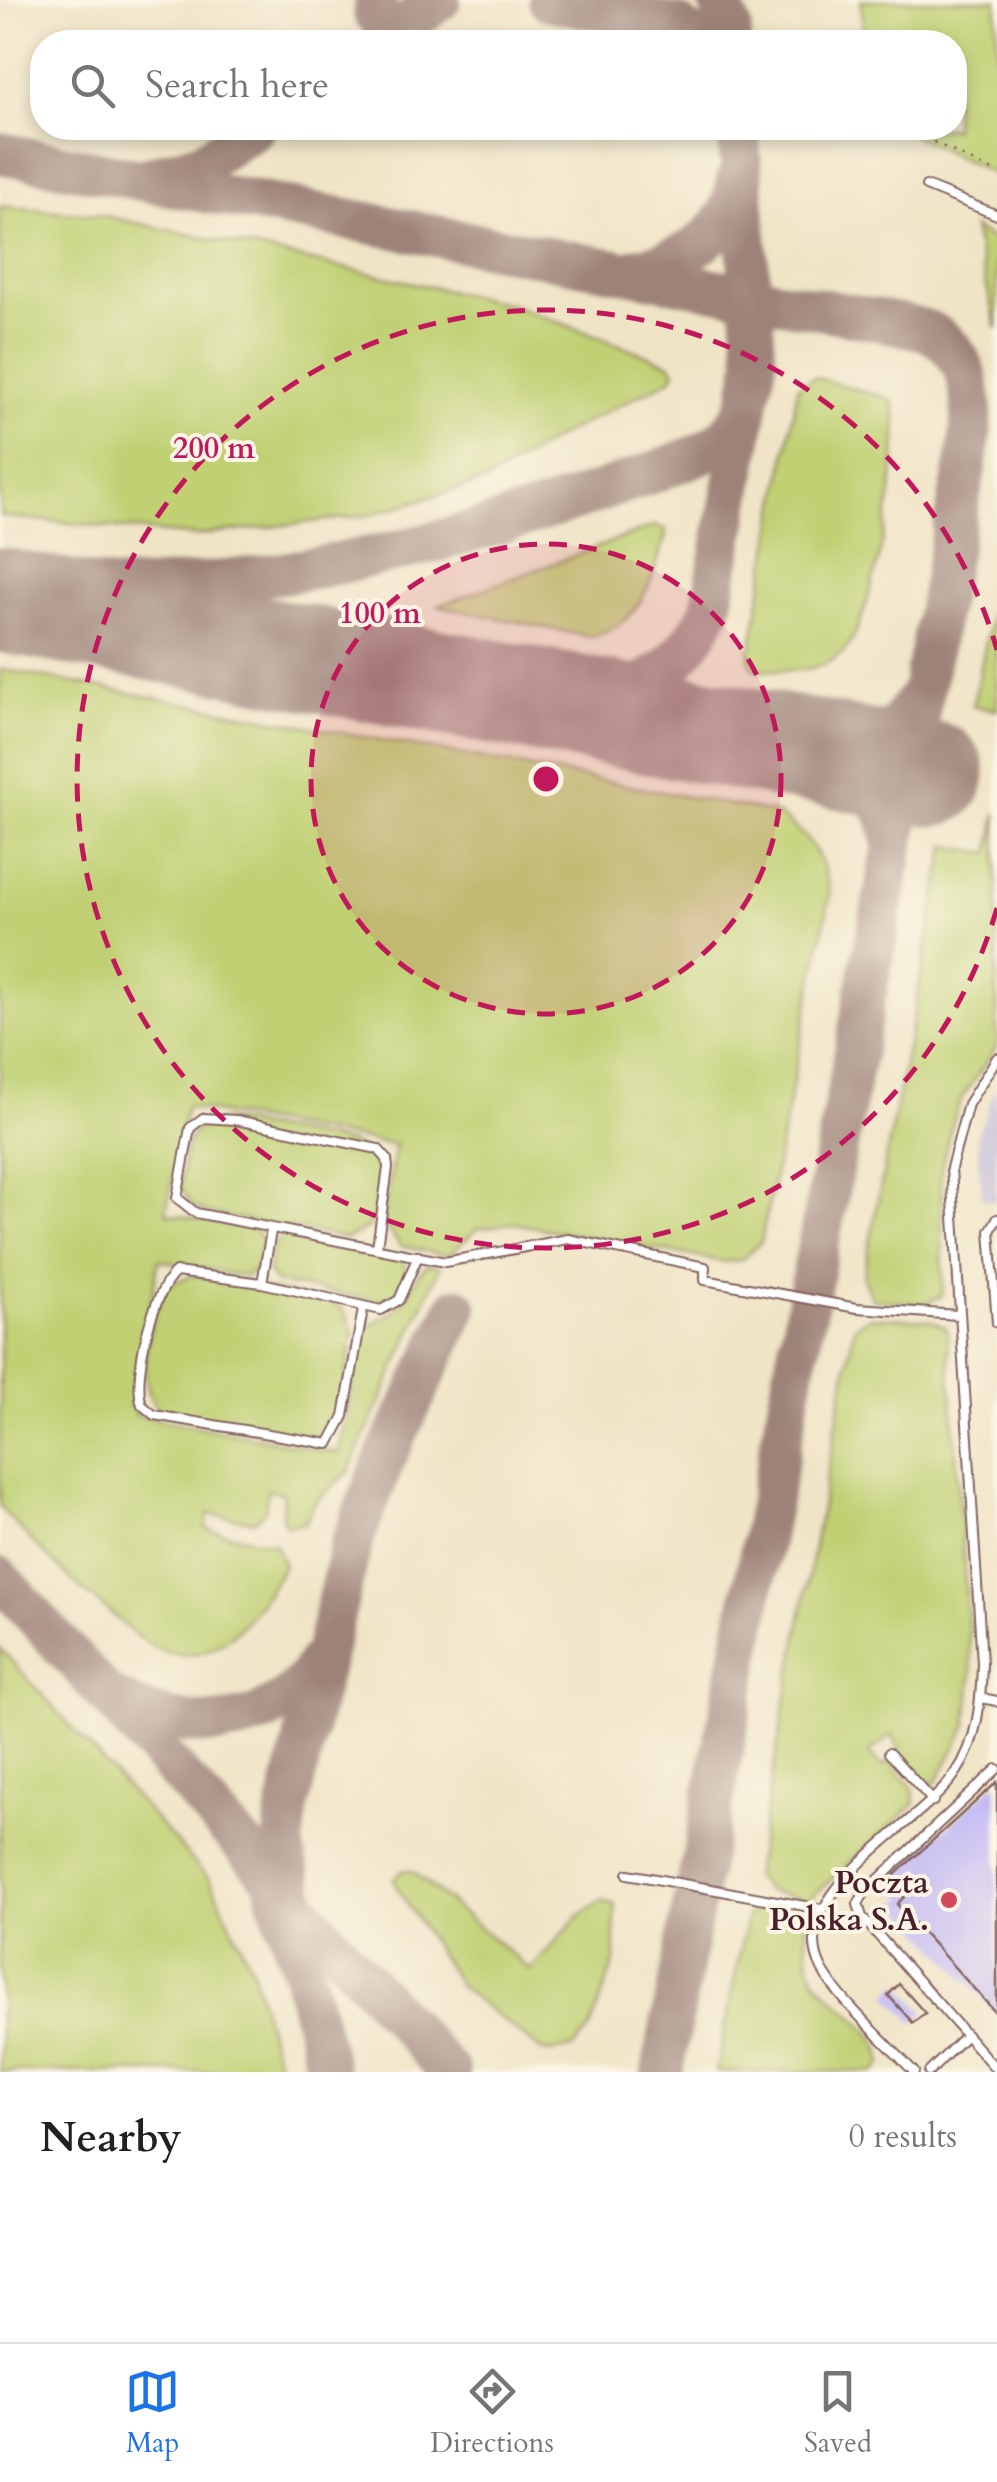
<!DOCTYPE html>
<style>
body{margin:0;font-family:Cardo,serif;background:#f6f6f6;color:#202124}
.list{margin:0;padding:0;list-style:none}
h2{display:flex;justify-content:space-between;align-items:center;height:130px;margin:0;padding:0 40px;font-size:42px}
h2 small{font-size:32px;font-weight:400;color:#757577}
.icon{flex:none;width:55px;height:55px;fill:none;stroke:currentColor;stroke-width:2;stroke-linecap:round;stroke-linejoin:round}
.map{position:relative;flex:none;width:997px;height:2072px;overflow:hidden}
.search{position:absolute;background:#fff;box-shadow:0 5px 15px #0003;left:30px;right:30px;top:30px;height:110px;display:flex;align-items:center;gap:25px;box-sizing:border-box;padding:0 35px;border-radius:40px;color:#757577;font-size:38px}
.sheet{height:270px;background:#fff}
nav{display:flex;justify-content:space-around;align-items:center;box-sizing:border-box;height:140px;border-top:2px solid #e0e0e0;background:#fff;font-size:28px;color:#757577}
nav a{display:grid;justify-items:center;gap:5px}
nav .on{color:#1a73e8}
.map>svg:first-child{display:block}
.industrial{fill:#c7c0d9}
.green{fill:#c0d073;stroke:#85784f;stroke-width:2.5}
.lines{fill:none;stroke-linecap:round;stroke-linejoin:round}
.taxiway{stroke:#9d8278;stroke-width:42}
.runway{stroke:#9d8278;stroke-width:105}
.building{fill:#c3baf5}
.service-casing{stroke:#846461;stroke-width:12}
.path{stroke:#846461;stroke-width:2.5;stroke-dasharray:2.5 8;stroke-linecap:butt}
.service{stroke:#fff;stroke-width:8}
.ring{fill:none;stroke:#c2185b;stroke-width:5;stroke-dasharray:18 12}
.poi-dot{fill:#d1495b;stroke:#fcf5e5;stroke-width:4}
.labels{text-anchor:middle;stroke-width:8;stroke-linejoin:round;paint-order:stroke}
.poi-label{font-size:32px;font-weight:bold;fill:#4a1f2b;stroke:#fcf5e5;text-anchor:end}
.centre{fill:#c2185b;stroke:#fcf5e5;stroke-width:5}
.ring-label{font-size:30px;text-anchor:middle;font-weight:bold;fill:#c2185b;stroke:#fcf5e5;stroke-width:8;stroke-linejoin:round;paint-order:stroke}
</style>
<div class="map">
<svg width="997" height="2072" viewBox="0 0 997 2072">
<rect width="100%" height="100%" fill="#fcf5e5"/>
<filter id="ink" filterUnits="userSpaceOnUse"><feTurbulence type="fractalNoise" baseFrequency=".01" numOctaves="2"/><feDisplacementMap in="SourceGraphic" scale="20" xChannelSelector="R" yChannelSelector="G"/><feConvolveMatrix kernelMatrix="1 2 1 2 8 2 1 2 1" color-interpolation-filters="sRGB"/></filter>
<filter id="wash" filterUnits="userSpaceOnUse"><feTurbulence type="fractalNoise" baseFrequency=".0048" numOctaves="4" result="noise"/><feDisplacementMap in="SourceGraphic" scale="40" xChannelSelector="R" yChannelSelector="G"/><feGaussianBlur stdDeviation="2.25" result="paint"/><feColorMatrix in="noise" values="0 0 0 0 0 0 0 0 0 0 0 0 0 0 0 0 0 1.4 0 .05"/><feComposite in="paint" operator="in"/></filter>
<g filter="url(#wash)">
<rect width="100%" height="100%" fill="#f0e4c6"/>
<polygon class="industrial" points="997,1085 997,1201 982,1199 977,1136"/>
<g class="green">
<polygon points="861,0 997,0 997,176 898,128 954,128 954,42 864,42"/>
<polygon points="0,206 100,215 510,304 671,364 675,371 671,379 563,434 486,481 369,515 195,536 0,516"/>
<polygon points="973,228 997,242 997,329"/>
<path d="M814 377 888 398 893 403C907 440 873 624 843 652 819 675 786 671 754 669L749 660 798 386Z"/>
<path d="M654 526 665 528 666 535C651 580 643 624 591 637L438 606Z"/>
<polygon points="997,586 997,710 973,706"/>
<path d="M0 669 775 813C810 836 824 855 830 896L761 1242 741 1260 725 1262 513 1223 477 1229 448 1256 400 1246 383 1222 395 1145 186 1107 166 1213 255 1230 262 1240 257 1267 246 1277 159 1260 131 1405 136 1406 135 1415 339 1453 362 1335C371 1321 383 1320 395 1310 412 1297 411 1276 429 1264L440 1267 349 1472 315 1502 305 1523 287 1526 282 1519 283 1493 268 1490 265 1511 254 1521 208 1514 206 1529 275 1544 284 1565C259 1608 222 1670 162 1651 143 1645 122 1622 106 1609 67 1578 34 1545 0 1507Z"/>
<polygon points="997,813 997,1046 960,1101 949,1135 941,1169 943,1295 924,1304 872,1299 863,1278 946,846 990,853"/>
<polygon points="225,1120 352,1143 381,1163 374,1218 369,1227 347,1239 207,1213 192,1206 180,1186 186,1145 196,1129"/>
<polygon points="285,1235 402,1258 407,1274 398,1292 382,1302 275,1282 268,1271 273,1244"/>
<path d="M195 1275 331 1302 345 1312 354 1333 338 1420C327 1434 316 1439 298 1439L159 1411C133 1383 150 1315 167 1284Z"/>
<polygon points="869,1317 930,1320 947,1328 972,1676 967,1725 936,1783 923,1783 903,1760 893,1734 869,1753 881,1766 890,1762 913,1788 915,1804 809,1900 767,1891 754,1876 854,1327"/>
<polygon points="0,1648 210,1880 252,1969 280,2072 0,2072"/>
<polygon points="404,1870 414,1872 530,1970 579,1916 602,1900 615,1905 615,1960 590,2029 573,2048 551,2052 541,2050 460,1987 395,1884 394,1878"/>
<path d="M763 1905 802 1914C811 1931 803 1957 814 1976 830 2004 883 2028 882 2062L875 2072H716L747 1916Z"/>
</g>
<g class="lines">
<g class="taxiway">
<polyline points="549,0 676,25 703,42"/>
<polyline points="718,0 731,27 731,42"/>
<polyline points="374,13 376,0"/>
<polyline points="381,42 440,0"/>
<path d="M0 153 899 324C908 327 921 328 930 332 996 366 965 461 956 516L662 2072"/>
<polyline points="146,178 202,162 255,128"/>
<path d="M638 268C688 260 730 234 737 180"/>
<path d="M0 589C246 600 471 545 698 455 722 442 736 429 748 404"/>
<path d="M568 706C634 698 682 670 711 609L756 362 738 128"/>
<path d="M893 843C887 797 866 779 828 755L889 736 918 698"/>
<polyline points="0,1578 449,2072"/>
<path d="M117 1700C186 1736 274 1737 317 1663"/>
<polyline points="277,1896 301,1965 328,2072"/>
<polyline points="296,1900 283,1847 287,1811 351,1545 384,1461 457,1308"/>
</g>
<polyline class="runway" points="0,600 933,774"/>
</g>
<g id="blocks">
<g class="building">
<polygon points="997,1782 997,2014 897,1904 904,1897 889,1880"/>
<polygon points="899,1984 925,2013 913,2023 888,1995"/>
</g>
</g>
</g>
<g filter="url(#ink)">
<use href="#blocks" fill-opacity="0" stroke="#846461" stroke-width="2.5"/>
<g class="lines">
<g class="service-casing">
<g id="service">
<polyline points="926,186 997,215"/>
<polyline points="997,1219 990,1231 997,1323"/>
<polyline points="377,1247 388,1168 387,1159 378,1149 236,1120 203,1118 190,1128 177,1198 196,1213 445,1262 568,1239 705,1267 705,1280 857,1308 958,1315"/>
<polyline points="262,1283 271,1231"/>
<path d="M363 1309 344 1416 329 1444 154 1415 142 1405C132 1377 153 1290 176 1272L262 1283 381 1310 399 1300 418 1256"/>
<polyline points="981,1698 997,1701"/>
<polyline points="889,1753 933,1801"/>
<polyline points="997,1769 865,1892 858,1904 862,1917 997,2070"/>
<polyline points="628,1874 821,1909"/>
<path d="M914 2072C889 2045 838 1999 822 1969 782 1893 921 1826 956 1773 978 1741 981 1701 982 1663L951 1168 968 1104 997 1058"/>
<polyline points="929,2072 966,2035"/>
</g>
</g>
<polyline class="path" points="905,128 997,173"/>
<use href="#service" class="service"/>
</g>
</g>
<circle cx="546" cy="779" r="235" fill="#c2185b" fill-opacity=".12"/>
<g class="ring">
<circle cx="546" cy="779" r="235"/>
<path d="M997 908A469 469 0 1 1 997 650"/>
</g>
<circle class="poi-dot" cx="949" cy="1900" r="10"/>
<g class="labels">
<g class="poi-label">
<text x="929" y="1893">Poczta<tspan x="929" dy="37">Polska S.A.</tspan></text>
</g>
</g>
<circle cx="546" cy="779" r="15" class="centre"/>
<g class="ring-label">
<text x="214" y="458">200 m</text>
<text x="380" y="623">100 m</text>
</g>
</svg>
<div class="search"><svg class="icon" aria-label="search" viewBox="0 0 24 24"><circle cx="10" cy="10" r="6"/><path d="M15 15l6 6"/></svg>Search here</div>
</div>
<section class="sheet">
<h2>Nearby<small>0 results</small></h2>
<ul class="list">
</ul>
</section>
<nav>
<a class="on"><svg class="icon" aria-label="map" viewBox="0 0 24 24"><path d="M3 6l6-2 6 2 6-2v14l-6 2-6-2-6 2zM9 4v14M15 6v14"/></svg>Map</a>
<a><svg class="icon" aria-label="directions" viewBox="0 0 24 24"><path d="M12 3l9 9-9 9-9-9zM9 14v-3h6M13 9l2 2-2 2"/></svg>Directions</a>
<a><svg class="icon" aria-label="saved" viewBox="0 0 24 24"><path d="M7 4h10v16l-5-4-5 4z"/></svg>Saved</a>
</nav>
